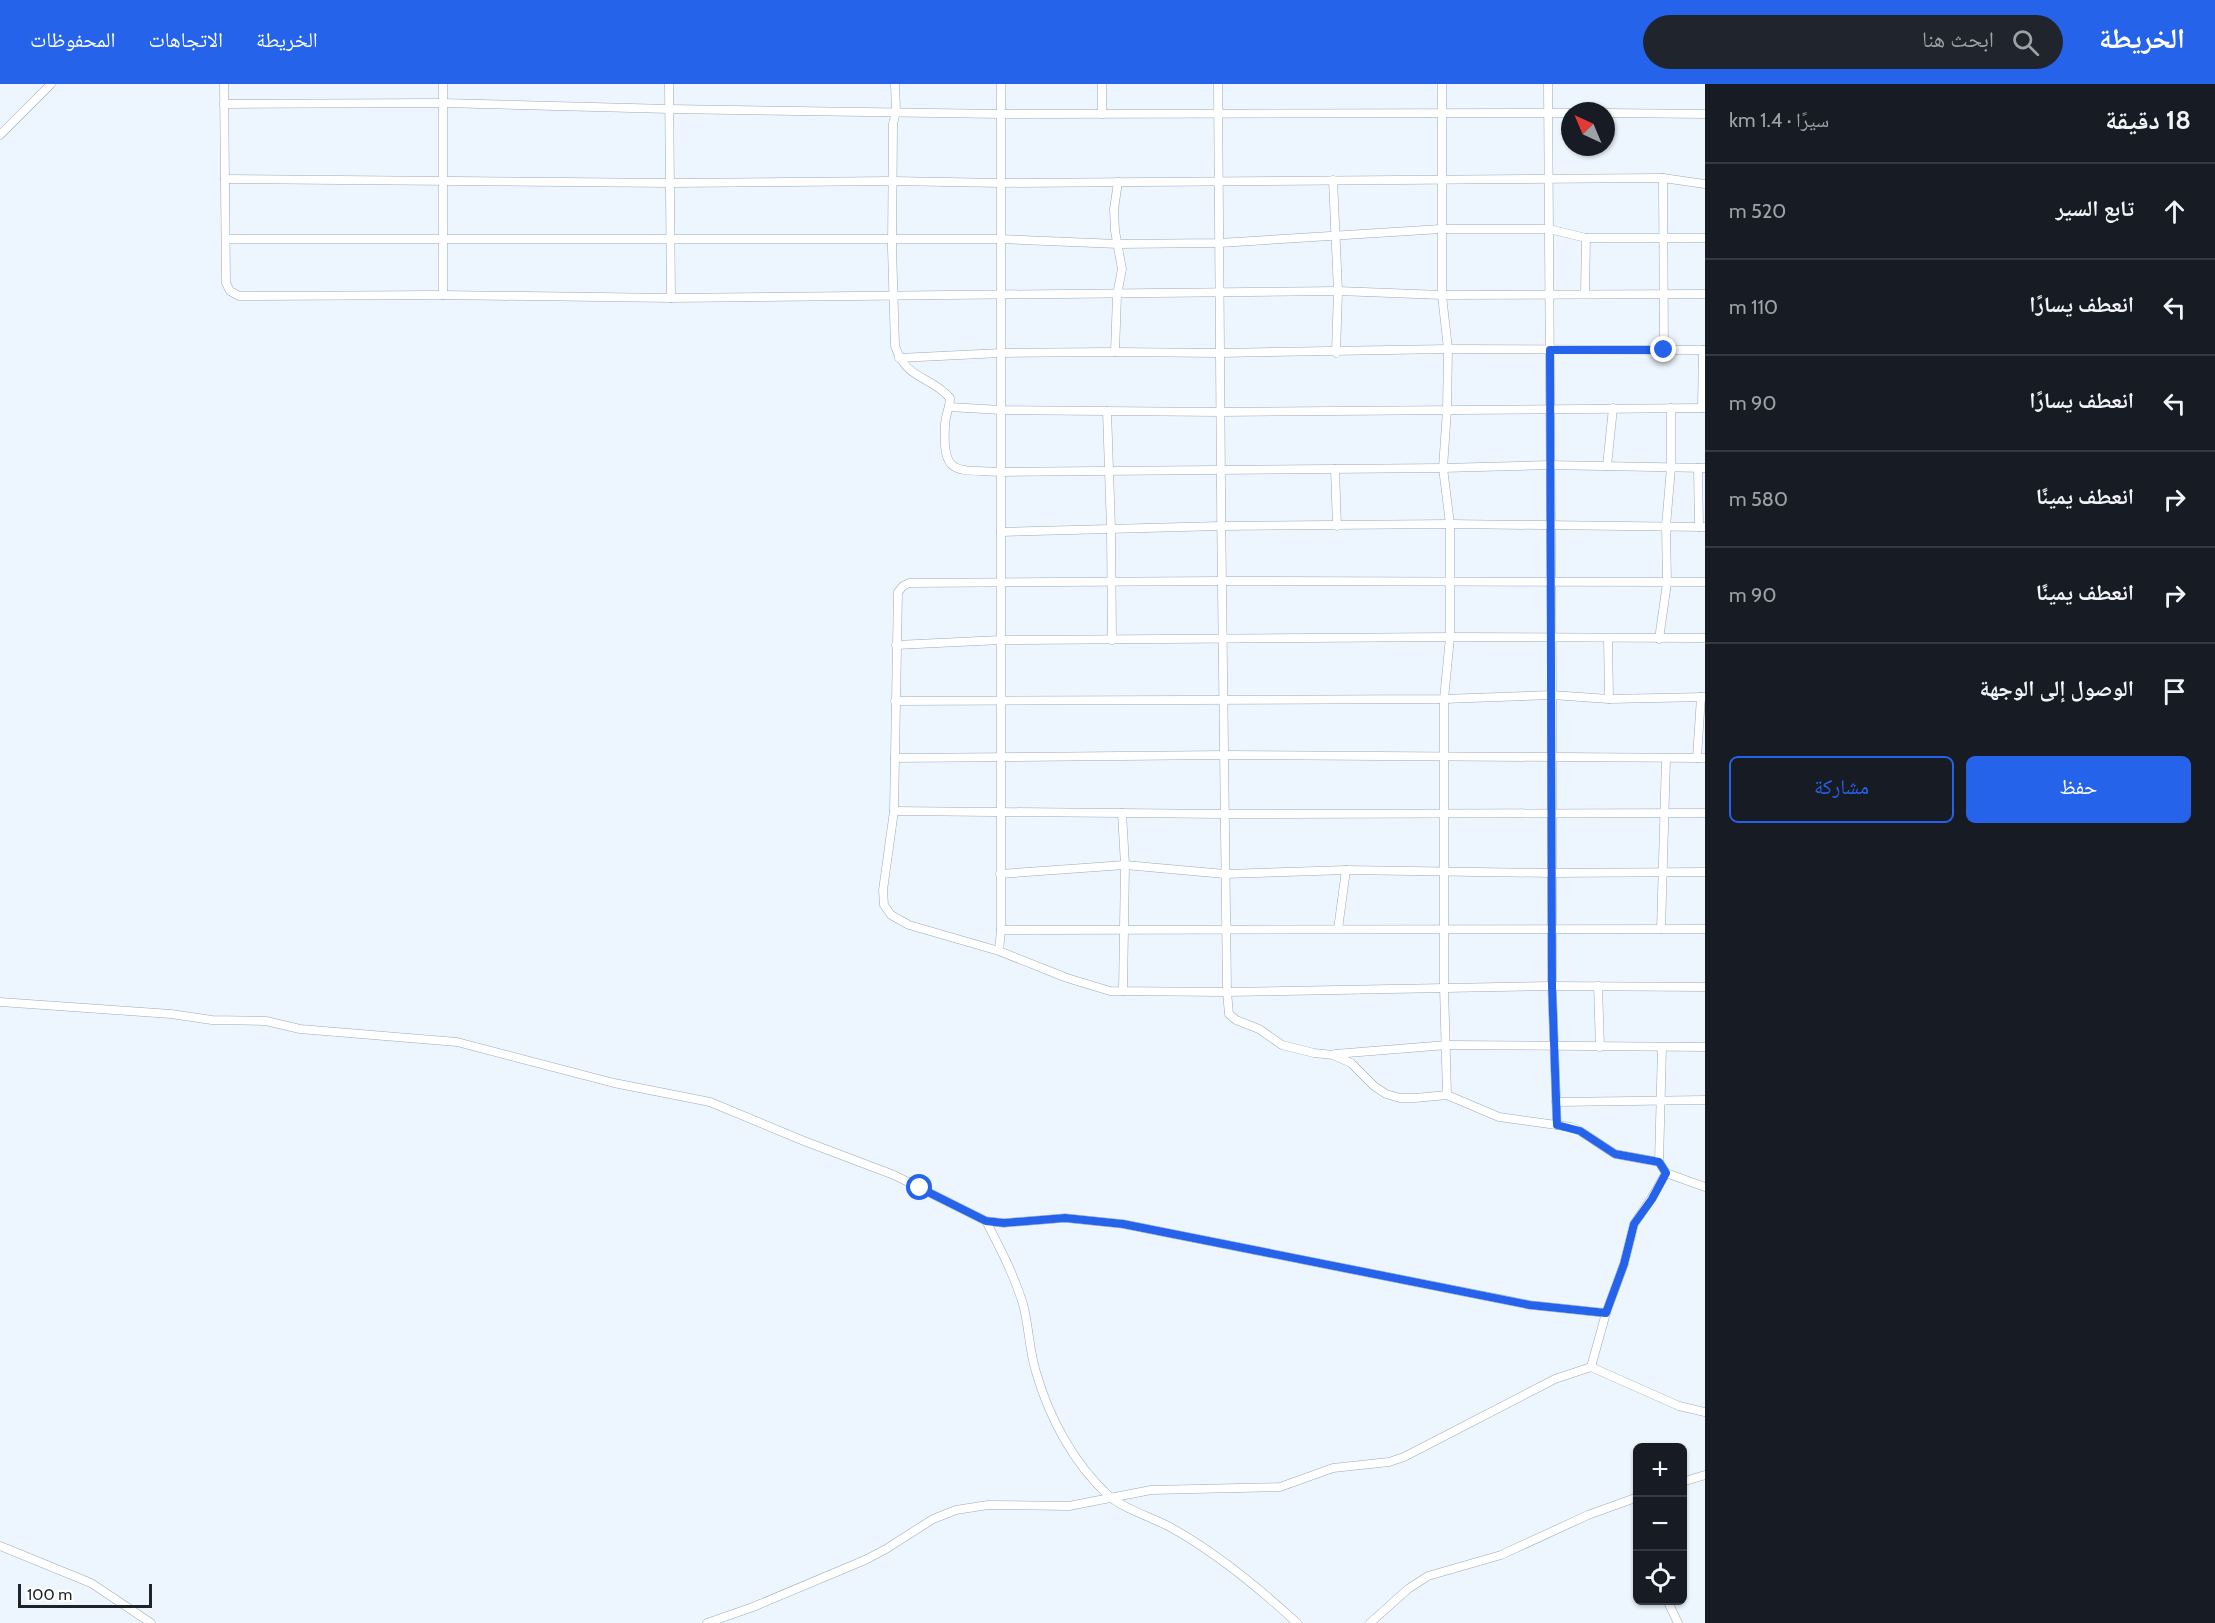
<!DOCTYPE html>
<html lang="ar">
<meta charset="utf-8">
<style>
body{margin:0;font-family:Cabin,"Noto Naskh Arabic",sans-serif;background:#20242c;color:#f1f3f6;direction:rtl}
.controls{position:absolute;right:18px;bottom:18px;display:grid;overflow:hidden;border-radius:9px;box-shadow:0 2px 4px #0004}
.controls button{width:54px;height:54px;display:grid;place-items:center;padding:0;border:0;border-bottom:2px solid #363941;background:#171b24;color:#f1f3f6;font:30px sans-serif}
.compass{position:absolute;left:1561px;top:18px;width:54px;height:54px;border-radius:50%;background:#171b24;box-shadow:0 2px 4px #0004;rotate:316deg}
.scale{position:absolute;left:18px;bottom:15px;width:134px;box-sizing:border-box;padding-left:6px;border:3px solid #1e2428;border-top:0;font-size:16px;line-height:21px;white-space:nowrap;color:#1e2428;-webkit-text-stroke:4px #fff;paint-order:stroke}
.stop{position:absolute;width:18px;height:18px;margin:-14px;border:4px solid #2563eb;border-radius:50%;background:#fff}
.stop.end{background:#2563eb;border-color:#fff;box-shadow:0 2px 6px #0008}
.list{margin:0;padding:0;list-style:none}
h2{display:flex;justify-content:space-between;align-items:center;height:78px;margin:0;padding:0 24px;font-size:26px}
h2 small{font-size:20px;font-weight:400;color:#9ea1a6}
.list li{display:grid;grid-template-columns:39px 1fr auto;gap:18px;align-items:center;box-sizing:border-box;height:96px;padding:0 24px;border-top:2px solid #363941}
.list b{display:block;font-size:22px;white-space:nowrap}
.list em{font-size:20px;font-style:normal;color:#9ea1a6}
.actions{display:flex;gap:12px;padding:18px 24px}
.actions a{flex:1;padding:14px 0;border:2px solid #2563eb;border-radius:9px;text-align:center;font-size:21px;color:#2563eb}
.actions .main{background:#2563eb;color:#fff}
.icon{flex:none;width:33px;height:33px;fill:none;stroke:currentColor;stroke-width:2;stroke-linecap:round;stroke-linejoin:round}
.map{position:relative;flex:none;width:1705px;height:1539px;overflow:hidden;direction:ltr}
header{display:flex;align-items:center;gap:36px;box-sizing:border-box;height:84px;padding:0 30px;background:#2563eb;color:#fff}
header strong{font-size:28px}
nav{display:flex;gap:33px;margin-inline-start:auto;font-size:21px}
.search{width:420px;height:54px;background:#20242c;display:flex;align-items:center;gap:15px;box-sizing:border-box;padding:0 21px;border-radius:33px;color:#9ea1a6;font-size:22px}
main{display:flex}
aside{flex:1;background:#171b24}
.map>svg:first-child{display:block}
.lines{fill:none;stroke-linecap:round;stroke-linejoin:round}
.minor-casing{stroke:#9baab6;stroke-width:9}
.minor{stroke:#fff;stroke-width:8}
.route{stroke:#2563eb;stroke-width:8}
</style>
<header>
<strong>الخريطة</strong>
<div class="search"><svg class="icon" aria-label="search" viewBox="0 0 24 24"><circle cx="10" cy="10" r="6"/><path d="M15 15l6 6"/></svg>ابحث هنا</div>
<nav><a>الخريطة</a><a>الاتجاهات</a><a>المحفوظات</a></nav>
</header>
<main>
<aside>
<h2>18 دقيقة<small>سيرًا · 1.4 km</small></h2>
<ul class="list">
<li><svg class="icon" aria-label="ahead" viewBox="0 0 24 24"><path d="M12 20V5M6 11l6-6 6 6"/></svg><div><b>تابع السير</b></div><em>520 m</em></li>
<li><svg class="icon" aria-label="left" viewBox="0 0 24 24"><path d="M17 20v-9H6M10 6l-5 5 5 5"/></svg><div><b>انعطف يسارًا</b></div><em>110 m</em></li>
<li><svg class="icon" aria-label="left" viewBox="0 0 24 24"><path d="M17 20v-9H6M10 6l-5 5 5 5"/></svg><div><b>انعطف يسارًا</b></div><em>90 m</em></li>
<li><svg class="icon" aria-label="right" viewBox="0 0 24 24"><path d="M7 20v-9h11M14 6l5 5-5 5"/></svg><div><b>انعطف يمينًا</b></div><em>580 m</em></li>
<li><svg class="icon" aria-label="right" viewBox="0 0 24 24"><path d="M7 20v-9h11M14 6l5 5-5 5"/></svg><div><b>انعطف يمينًا</b></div><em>90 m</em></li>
<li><svg class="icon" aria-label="arrive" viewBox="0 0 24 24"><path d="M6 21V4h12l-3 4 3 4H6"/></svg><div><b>الوصول إلى الوجهة</b></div></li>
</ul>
<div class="actions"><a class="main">حفظ</a><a>مشاركة</a></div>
</aside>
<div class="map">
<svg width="1705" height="1539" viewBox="0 0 1705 1539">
<rect width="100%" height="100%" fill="#edf6fe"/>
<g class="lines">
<g class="minor-casing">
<g id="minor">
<polyline points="224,0 226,199 230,207 239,212 443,211 671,214 1338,207 1442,211 1705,210"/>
<polyline points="443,0 443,211"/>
<polyline points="669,0 671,214"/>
<path d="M895 0 896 27 893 40 892 164 895 262C907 297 930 291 950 314 950 323 945 332 945 341 942 394 957 385 1001 388L1443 384 1549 381 1705 384"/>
<path d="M1218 0C1220 303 1222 605 1227 908L1229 930 1236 936 1259 945 1282 961 1314 969 1333 971 1351 979 1374 1002 1386 1010 1400 1014H1415L1447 1011 1499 1033 1571 1043 1580 1047 1615 1070 1659 1078 1666 1089 1705 1103"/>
<polyline points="1442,0 1442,211 1448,265 1447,326 1443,384 1450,440 1450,553 1444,615 1444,903 1447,1011"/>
<polyline points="1548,0 1552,611 1552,902 1557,1041"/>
<polyline points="224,20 443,19 669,25 1001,30 1570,29"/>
<polyline points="1606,29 1705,30"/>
<polyline points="1102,30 1102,0"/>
<polyline points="0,51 51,0"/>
<polyline points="1663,94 1664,266"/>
<polyline points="225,95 671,99 893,97 1001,99 1663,94 1705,100"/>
<polyline points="1333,96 1338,207 1336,269"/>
<polyline points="226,155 1000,155 1118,160 1219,159 1441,145 1549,145 1586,154 1705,154"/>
<polyline points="1585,210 1586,154"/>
<polyline points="1115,268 1117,211 1122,185 1115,147 1114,125 1118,98"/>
<polyline points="899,274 1001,269 1115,268 1220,269 1448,265 1705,266"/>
<polyline points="949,323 1001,326 1220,328 1705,324"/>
<polyline points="1702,324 1703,266"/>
<polyline points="1107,327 1111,445 1112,556"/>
<polyline points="1607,382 1613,324"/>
<polyline points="1698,384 1699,443"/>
<polyline points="1335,385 1337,442"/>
<polyline points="1001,448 1220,442 1450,440 1705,443"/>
<polyline points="1705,498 1221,497 909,499 903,502 898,508 894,727 883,806 884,821 891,831 909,841 999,867 1067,894 1110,907 1227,908 1552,902 1705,903"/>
<polyline points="1608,555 1609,615"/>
<polyline points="1659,555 1667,499 1666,442 1671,384 1671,324"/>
<polyline points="896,561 1001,556 1450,553 1705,554"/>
<polyline points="895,617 1444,615 1552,611 1609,615 1705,613"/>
<polyline points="895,674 1225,671 1705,674"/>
<polyline points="1697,674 1701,613"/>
<polyline points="894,727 1224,730 1705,729"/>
<polyline points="1122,729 1125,781 1123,907"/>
<polyline points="1000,790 1125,781 1225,790 1346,786 1551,789 1705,788"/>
<polyline points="1338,845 1346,786"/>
<polyline points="1661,845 1666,675"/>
<polyline points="1001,846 1705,845"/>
<polyline points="999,867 1001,846 1001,0"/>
<polyline points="1598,902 1600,963"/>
<polyline points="0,918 171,930 212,936 266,937 300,945 457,958 614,999 710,1018 804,1057 894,1091 986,1137 1004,1139 1065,1134 1123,1140 1530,1221 1606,1229"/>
<polyline points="1335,970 1447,961 1705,963"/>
<polyline points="1556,1018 1705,1016"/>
<polyline points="1659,1078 1662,963"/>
<path d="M986 1137C1000 1164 1014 1191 1023 1220 1029 1242 1029 1266 1036 1288 1049 1333 1073 1379 1109 1412 1122 1424 1153 1434 1170 1443 1217 1469 1258 1503 1297 1539"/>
<polyline points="1591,1283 1606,1229 1624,1180 1634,1140 1651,1115 1666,1089"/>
<polyline points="1682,1398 1705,1391"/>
<polyline points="0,1462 91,1499 151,1539"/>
<polyline points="1667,1516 1678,1539"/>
<polyline points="707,1539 753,1523 865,1476 886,1465 933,1435 956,1426 988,1421 1069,1422 1151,1406 1280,1403 1333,1384 1389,1378 1404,1373 1555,1295 1591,1283 1679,1322 1705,1328"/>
<polyline points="1370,1539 1408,1505 1428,1492 1501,1471 1588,1431 1638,1413"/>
</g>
</g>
<use href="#minor" class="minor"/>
</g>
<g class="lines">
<polyline class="route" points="920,1104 986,1137 1004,1139 1065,1134 1123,1140 1530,1221 1606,1229 1624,1180 1634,1140 1652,1115 1666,1089 1659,1078 1615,1070 1580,1047 1557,1041 1552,902 1550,266 1664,266"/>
</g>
</svg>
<div class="controls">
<button>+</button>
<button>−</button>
<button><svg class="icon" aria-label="locate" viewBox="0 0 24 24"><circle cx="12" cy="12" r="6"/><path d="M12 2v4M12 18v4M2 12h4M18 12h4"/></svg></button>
</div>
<svg class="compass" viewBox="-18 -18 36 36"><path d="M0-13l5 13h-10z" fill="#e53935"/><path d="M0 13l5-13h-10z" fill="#9ea1a6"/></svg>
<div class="scale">100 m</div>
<div class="stop" style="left:920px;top:1104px"></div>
<div class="stop end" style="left:1664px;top:266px"></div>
</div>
</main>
